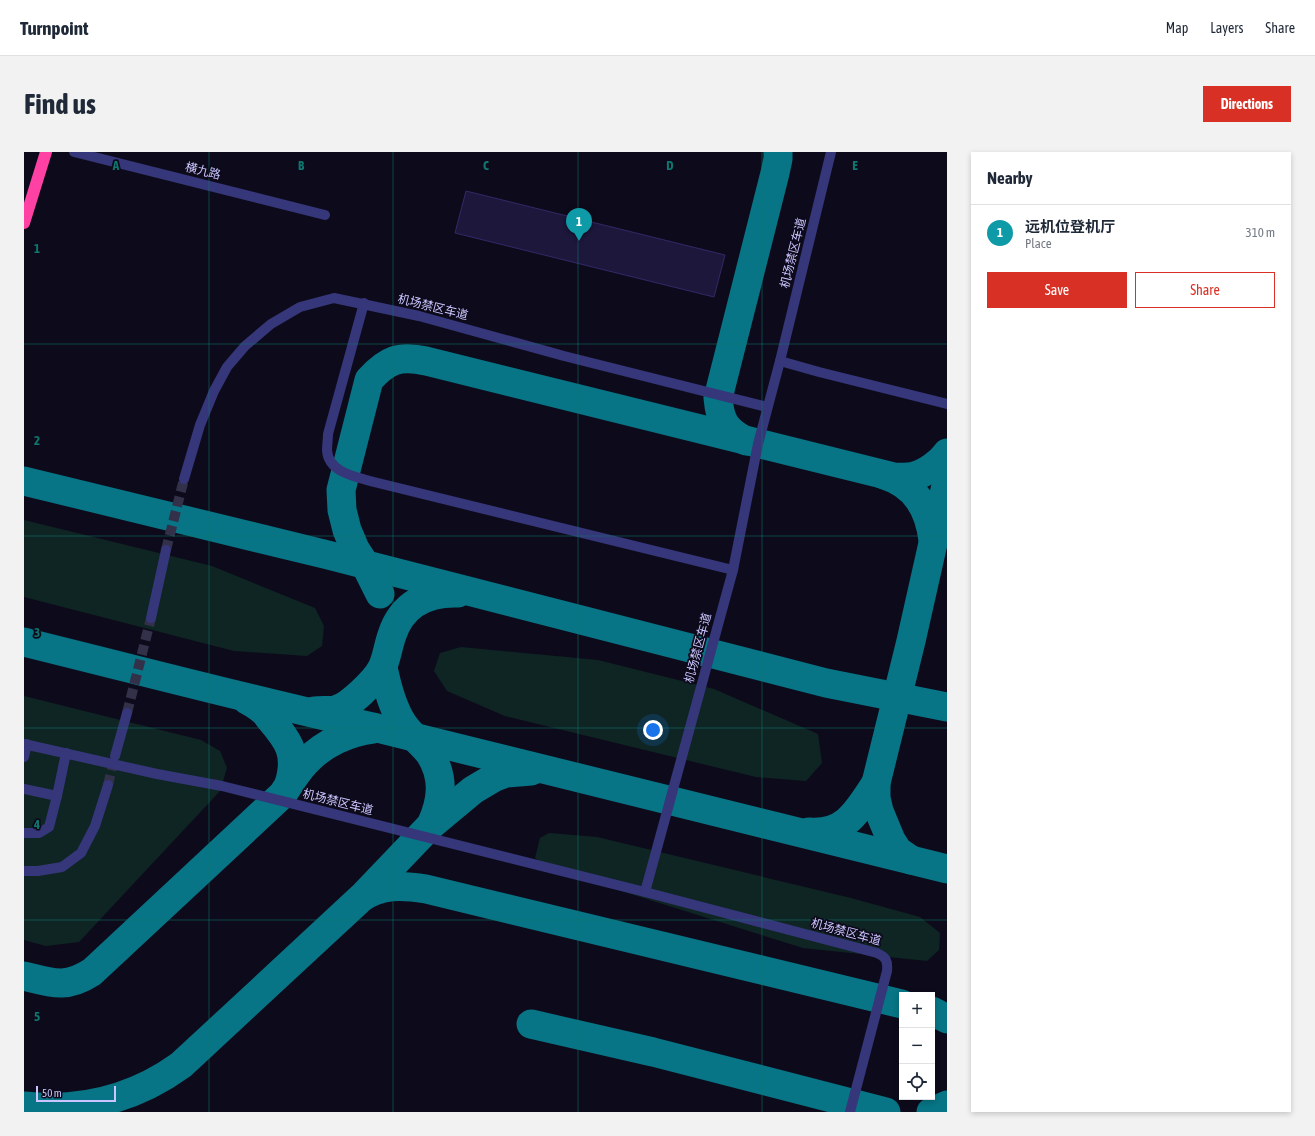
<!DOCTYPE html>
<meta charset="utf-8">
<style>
body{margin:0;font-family:"Asap Condensed","Noto Sans SC",sans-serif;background:#f2f2f3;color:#1f2937}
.controls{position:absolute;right:12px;bottom:12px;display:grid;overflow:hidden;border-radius:0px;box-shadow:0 2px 6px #0003}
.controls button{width:36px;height:36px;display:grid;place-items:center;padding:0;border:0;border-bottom:1px solid #e0e1e3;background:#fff;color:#1f2937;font:20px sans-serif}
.scale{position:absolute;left:12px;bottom:10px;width:80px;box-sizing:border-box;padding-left:4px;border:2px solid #cac5ff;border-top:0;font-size:11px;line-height:14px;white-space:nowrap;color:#cac5ff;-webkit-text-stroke:3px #0d0b1b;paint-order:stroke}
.you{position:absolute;left:629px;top:578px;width:14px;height:14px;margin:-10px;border:3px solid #fff;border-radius:50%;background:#1a73e8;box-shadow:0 0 0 6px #1a73e833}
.badge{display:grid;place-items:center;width:26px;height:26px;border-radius:50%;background:#d93025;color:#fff;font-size:13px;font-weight:700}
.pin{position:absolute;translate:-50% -33px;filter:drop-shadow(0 1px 2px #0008)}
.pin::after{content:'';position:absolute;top:21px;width:14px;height:12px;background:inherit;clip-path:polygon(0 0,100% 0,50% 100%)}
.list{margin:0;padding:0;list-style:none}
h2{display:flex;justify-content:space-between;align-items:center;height:52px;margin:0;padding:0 16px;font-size:17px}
h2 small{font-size:13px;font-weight:400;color:#747a83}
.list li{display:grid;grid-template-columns:26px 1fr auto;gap:12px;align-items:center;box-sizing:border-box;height:56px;padding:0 16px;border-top:1px solid #e0e1e3}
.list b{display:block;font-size:15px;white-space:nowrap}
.list p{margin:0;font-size:13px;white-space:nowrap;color:#747a83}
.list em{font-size:13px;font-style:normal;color:#747a83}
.actions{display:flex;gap:8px;padding:12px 16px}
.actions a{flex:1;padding:9px 0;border:1px solid #d93025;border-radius:0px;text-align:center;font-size:14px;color:#d93025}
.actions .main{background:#d93025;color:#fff}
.icon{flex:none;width:22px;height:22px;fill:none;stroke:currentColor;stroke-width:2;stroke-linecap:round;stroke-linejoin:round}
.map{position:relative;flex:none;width:923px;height:960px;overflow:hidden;border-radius:0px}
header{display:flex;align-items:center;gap:24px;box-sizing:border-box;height:56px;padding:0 20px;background:#fff;border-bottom:1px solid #e0e1e3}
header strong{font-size:19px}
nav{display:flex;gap:22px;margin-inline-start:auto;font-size:14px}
.intro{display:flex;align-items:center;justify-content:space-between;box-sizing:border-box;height:96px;padding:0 24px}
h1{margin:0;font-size:28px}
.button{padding:10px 18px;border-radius:0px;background:#d93025;color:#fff;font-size:14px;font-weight:700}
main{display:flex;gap:24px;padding:0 24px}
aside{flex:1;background:#fff;border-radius:0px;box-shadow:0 2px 6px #0003}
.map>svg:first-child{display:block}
.green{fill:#0e2523}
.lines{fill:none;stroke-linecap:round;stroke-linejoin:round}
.taxiway{stroke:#077585;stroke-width:29}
.building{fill:#1d173c;stroke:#332968}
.minor-tunnel{stroke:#333049;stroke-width:10;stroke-dasharray:10 5;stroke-linecap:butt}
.minor{stroke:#36367a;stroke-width:10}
.highway{stroke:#fe41a2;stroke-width:12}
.grid{fill:none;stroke:#0f766e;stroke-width:1;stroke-opacity:0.55}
.labels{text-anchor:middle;stroke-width:3.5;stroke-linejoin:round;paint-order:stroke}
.street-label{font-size:12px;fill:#cac5ff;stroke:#0d0b1b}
.grid-label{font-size:13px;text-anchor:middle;font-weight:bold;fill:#0f766e;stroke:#0d0b1b;stroke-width:3.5;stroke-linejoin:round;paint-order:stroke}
</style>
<header>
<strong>Turnpoint</strong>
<nav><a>Map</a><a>Layers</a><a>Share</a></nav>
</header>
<div class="intro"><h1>Find us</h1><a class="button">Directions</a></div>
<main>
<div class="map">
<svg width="923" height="960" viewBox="0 0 923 960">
<rect width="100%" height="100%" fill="#0d0b1b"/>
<g class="green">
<polygon points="0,368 188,414 291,456 300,474 298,494 283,504 210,499 0,445"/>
<polygon points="437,495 574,508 690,537 794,582 798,611 782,629 732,625 481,564 423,539 410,519 416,501"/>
<polygon points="0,544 177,588 196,599 203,616 196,639 55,790 22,794 0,788"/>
<polygon points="525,681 573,685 827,746 896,765 916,781 915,798 903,809 779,796 527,717 511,706 516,686"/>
</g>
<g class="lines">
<g class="taxiway">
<path d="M722 289C701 278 696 269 694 246L751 21 754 7V0"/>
<path d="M860 323C892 333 905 357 909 388"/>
<polyline points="0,329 304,403 802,531 923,555"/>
<path d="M356 442 342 414 331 397 323 378 318 358 317 338 345 228C363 208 375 203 402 209L870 325C876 325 884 326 890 324 902 321 916 311 923 301"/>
<path d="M0 490C118 519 235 550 353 576L923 717"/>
<path d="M359 515C363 535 368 555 379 572 387 584 398 591 406 602 421 626 418 649 407 673"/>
<path d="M223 548C228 551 234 554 238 558 242 560 243 564 246 567 265 589 274 602 265 632"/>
<path d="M290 559C296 558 305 559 311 558 325 555 352 528 358 516 363 506 364 494 368 483 378 452 403 440 434 441"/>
<path d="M785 680C822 683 834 658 852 631"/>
<polyline points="887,708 874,699 867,688 855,659 852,646 852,631 887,489 923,329"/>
<polyline points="341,742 407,673 449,638 471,625 482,621 507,619"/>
<path d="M0 824C28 831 42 837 68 820L259 642C266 631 273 619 283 609 300 591 325 580 349 577"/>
<polyline points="908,859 923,867"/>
<polyline points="507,872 629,900 862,960"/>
<path d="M0 954C58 960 110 947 157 913L337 746C357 732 378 733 402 737L878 852"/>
<polyline points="907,960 923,953"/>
</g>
</g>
<polygon class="building" points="442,39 701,103 690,145 431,81"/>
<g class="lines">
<g class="minor-tunnel">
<polyline points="142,398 160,327"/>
<polyline points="103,561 127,466"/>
<polyline points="84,633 91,604"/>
</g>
<g class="minor">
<polyline points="50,0 301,63"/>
<path d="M340 151 304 282C304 287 303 293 303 298 304 321 333 325 350 330L709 418"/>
<polyline points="756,209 795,220 923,252"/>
<polyline points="160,327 176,273 190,239 203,215 221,194 247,172 276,155 310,146 395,164 540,204 743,255"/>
<polyline points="127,466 142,398"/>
<path d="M0 592 133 622 198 634 621 740 853 801C862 805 864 809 863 819L826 960"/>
<polyline points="91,604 103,561"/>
<polyline points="0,605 3,592"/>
<polyline points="0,637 33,644"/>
<polyline points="0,681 15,681 25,675 33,644 42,601"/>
<polyline points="0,719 14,719 38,715 57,701 71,674 84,633"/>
<polyline points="621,740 709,418 734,292 756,209 807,0"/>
</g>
<polyline class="highway" points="0,71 22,0"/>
</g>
<path class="grid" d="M185 0V960M369 0V960M554 0V960M738 0V960M0 192H923M0 384H923M0 576H923M0 768H923"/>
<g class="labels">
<g class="street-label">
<text transform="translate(179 19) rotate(14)" y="4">横九路</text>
<text transform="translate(769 101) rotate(-76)" y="4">机场禁区车道</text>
<text transform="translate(409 155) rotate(14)" y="4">机场禁区车道</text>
<text transform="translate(674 496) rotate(-75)" y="4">机场禁区车道</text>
<text transform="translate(314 650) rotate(14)" y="4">机场禁区车道</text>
<text transform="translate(822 780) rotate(15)" y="4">机场禁区车道</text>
</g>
</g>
<g class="grid-label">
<text x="92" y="18">A</text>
<text x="277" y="18">B</text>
<text x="462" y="18">C</text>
<text x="646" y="18">D</text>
<text x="831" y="18">E</text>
<text x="13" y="101">1</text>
<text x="13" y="293">2</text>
<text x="13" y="485">3</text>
<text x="13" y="677">4</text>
<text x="13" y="869">5</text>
</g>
</svg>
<div class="controls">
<button>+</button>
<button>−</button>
<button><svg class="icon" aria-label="locate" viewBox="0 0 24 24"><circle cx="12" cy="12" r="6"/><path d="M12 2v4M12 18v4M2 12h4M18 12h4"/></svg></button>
</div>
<div class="scale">50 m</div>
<div class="you"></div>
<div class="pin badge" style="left:555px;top:89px;background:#0f9aa8">1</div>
</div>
<aside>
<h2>Nearby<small></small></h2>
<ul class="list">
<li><span class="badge" style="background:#0f9aa8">1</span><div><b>远机位登机厅</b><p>Place</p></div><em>310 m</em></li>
</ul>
<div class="actions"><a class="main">Save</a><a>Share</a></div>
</aside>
</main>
